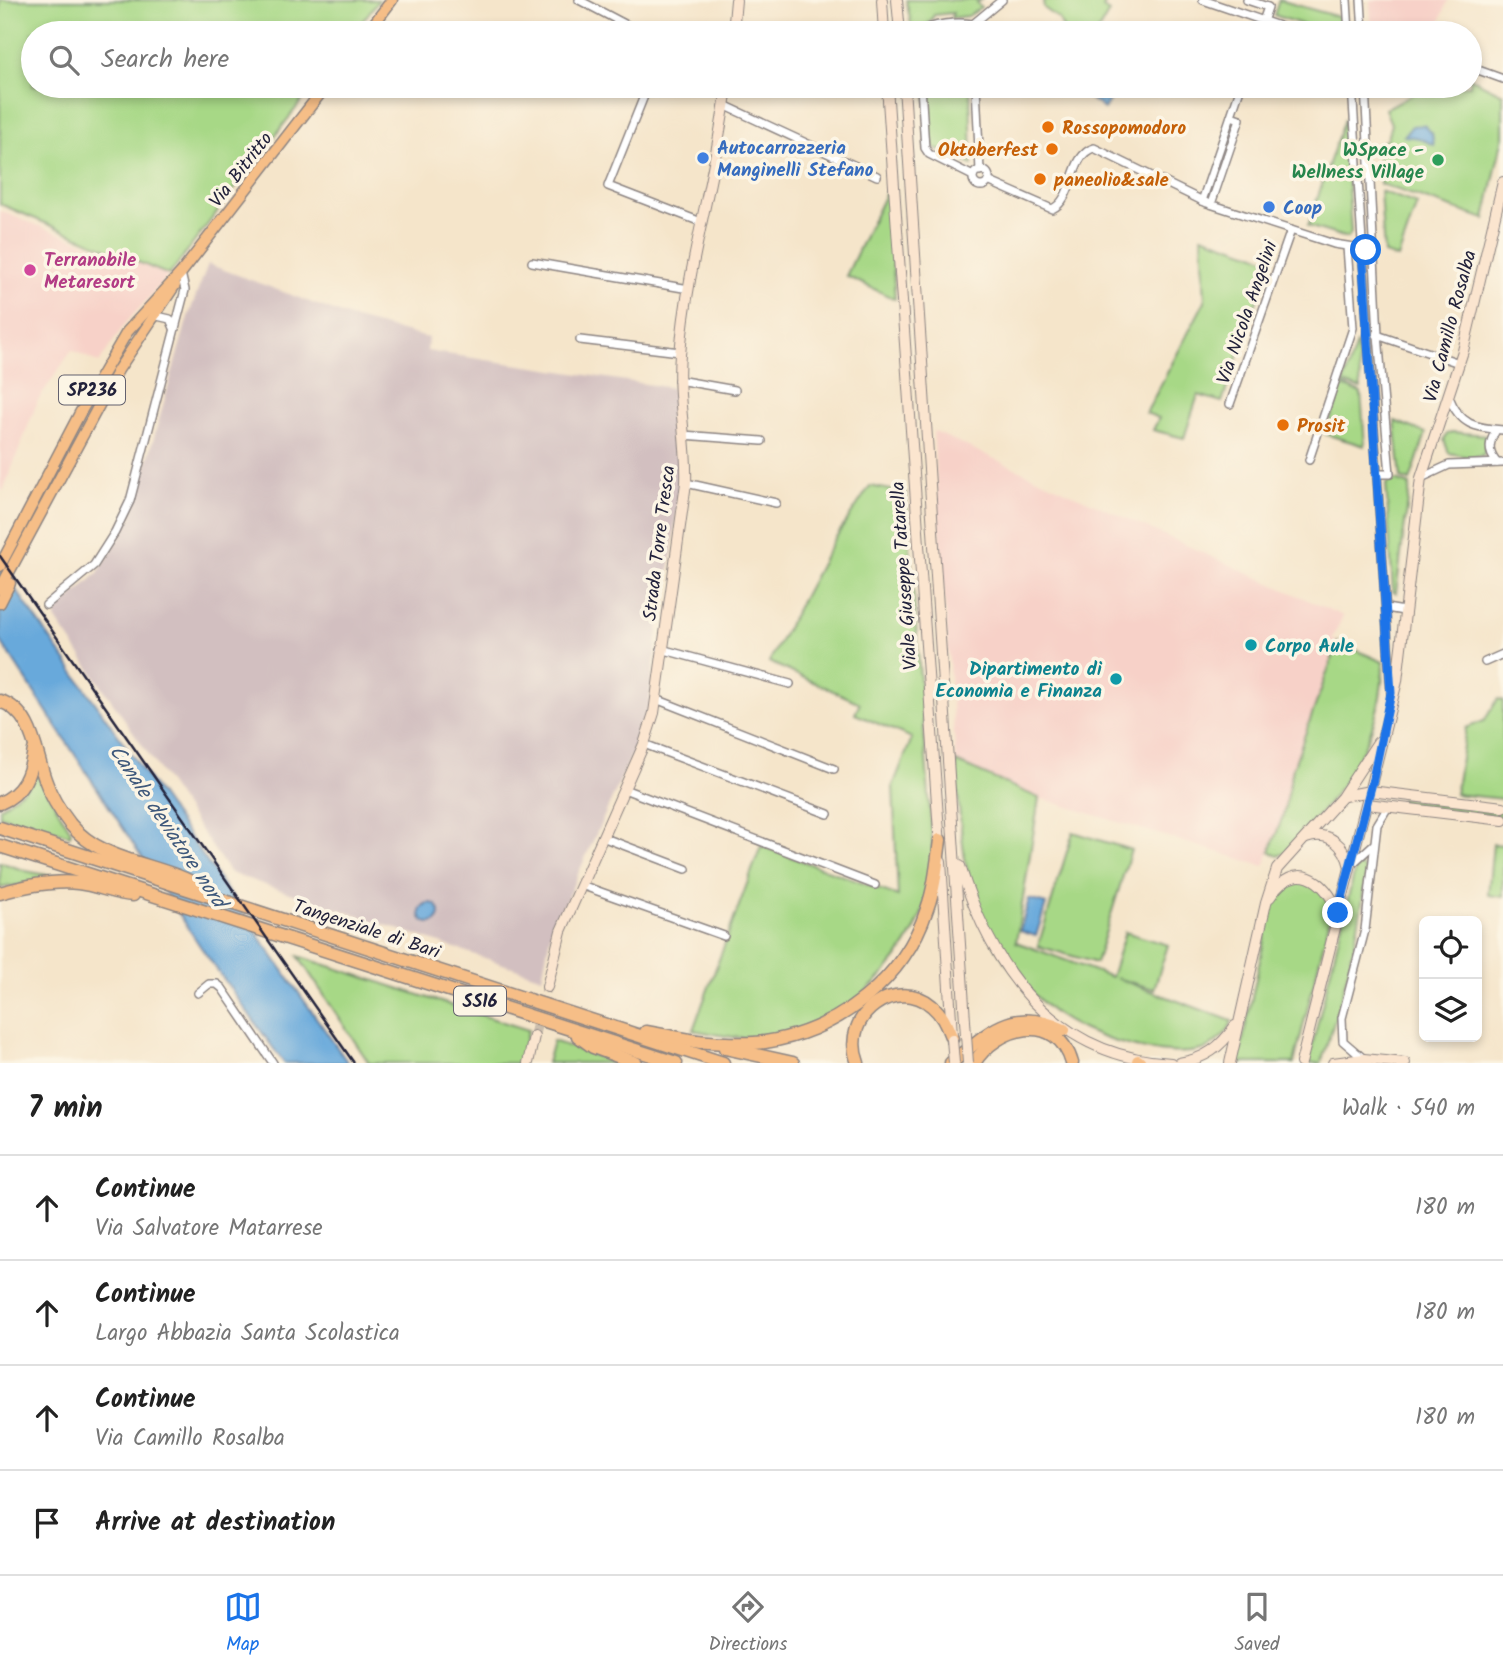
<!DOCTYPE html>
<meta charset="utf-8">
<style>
body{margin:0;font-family:Kalam,sans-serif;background:#f2f2f2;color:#222}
.controls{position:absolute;right:21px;bottom:21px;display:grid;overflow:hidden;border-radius:10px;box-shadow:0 4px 10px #0003}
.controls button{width:63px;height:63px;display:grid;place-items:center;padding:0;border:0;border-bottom:2px solid #e0e0e0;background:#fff;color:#222;font:35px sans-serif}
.stop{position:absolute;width:21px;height:21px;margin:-16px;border:5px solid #1a73e8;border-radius:50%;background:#fff}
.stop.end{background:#1a73e8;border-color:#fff;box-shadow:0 2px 7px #0008}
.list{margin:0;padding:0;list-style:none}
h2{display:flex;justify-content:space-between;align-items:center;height:91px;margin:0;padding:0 28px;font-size:30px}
h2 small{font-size:23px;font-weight:400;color:#767676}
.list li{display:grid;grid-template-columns:46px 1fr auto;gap:21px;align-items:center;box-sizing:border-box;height:105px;padding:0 28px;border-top:2px solid #e0e0e0}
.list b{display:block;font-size:26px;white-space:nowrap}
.list p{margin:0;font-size:23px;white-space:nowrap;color:#767676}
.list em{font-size:23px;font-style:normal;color:#767676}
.icon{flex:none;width:38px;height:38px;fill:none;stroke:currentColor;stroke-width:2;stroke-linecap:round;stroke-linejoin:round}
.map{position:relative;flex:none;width:1503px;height:1063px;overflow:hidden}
.search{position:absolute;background:#fff;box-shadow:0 4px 10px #0003;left:21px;right:21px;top:21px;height:77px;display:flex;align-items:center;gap:18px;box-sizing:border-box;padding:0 24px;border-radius:38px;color:#767676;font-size:26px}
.sheet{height:511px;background:#fff}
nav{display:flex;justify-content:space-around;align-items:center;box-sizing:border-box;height:98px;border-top:2px solid #e0e0e0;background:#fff;font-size:19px;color:#767676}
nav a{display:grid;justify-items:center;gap:4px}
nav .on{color:#1a73e8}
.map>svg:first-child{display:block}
.built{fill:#f7d1c8}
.industrial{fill:#d2bfc0}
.green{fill:#a7d886;stroke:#647d60;stroke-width:2}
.water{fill:#67a9db;stroke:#44668b;stroke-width:2}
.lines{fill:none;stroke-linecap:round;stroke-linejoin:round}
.secondary-tunnel{stroke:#cbbead;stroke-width:10;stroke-dasharray:10 5;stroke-linecap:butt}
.street-casing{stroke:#8c8482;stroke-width:10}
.secondary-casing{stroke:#8c8482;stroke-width:12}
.primary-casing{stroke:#8c8482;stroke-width:13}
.highway-casing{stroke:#8c8482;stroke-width:15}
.street{stroke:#fff;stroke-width:7}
.secondary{stroke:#fbe5cf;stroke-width:10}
.primary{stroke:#f6be87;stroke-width:10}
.highway{stroke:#f6be87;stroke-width:12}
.rail{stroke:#22223b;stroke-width:2.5}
.secondary-bridge-casing{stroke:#8c8482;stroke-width:12;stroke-linecap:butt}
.secondary-bridge{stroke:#fbe5cf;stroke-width:10}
.route{stroke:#1a73e8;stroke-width:9}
.food-dot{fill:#e8710a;stroke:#fcf5e5;stroke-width:2.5}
.shop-dot{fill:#3f7fe0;stroke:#fcf5e5;stroke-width:2.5}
.leisure-dot{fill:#2e9e5b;stroke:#fcf5e5;stroke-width:2.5}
.hotel-dot{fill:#d1479c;stroke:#fcf5e5;stroke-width:2.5}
.culture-dot{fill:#0f9aa8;stroke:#fcf5e5;stroke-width:2.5}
.labels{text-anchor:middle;stroke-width:7;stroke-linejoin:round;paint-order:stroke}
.shield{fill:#fcf5e5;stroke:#63616e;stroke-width:2}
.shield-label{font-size:18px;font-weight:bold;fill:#22223b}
.food-label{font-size:19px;font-weight:bold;fill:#c56008;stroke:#fcf5e5;text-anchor:start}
.shop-label{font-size:19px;font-weight:bold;fill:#366cbe;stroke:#fcf5e5;text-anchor:start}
.leisure-label{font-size:19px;font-weight:bold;fill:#27864d;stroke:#fcf5e5;text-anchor:end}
.street-label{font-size:19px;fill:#22223b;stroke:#fcf5e5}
.hotel-label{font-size:19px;font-weight:bold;fill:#b23c85;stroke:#fcf5e5;text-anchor:start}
.culture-label{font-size:19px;font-weight:bold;fill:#0d838f;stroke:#fcf5e5;text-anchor:start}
.water-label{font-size:21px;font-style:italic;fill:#3e587b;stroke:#fcf5e5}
</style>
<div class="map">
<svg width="1503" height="1063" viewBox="0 0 1503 1063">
<rect width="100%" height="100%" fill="#fcf5e5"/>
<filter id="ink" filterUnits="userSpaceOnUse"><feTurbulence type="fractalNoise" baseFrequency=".0143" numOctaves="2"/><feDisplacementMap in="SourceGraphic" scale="14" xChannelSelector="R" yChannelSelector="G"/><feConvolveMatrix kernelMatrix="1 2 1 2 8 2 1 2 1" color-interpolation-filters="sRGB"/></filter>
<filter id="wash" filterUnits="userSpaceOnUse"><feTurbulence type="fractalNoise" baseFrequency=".00686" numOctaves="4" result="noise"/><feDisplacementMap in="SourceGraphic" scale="28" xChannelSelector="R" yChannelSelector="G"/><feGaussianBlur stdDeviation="1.57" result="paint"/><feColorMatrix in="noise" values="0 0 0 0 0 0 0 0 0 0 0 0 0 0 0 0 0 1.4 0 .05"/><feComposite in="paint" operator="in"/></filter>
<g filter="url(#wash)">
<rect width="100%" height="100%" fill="#f5e5ca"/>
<g class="built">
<polygon points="1370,0 1448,0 1436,33 1372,33"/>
<polygon points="0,211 169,275 124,325 99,363 72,350 38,400 3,491 0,489"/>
<polygon points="933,431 1343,616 1332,639 1338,642 1293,768 1283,816 1264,866 1039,798 956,762"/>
</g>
<polygon class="industrial" points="208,264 355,319 428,338 427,351 672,388 682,463 672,553 659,623 647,721 550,936 542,977 230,873 55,618 57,610 97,574 131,519 188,317"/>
<g class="green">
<polygon points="0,0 379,0 353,33 33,33 33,86 313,86 169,275 0,204"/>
<polygon points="906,0 981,0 977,3 981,8 968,16 951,18 953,13 934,15 931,21 913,33"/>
<polygon points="1043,0 1107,0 1103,8 1109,12 1097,33 1065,33 1059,19 1044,8"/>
<polygon points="1279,0 1339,17 1341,33 1328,33 1274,15"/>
<polygon points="1470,78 1503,94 1503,136 1485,219 1380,184 1378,144 1387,139 1391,124 1385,109 1420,90 1422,86 1470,86"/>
<polygon points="931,86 970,86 972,165 931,146 926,96 931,92"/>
<polygon points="1344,119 1351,233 1347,238 1308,226"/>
<polygon points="888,188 895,299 846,276"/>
<polygon points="1380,191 1417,204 1398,258 1384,254"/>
<polygon points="1202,236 1271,260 1222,402 1198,395 1184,438 1153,430 1159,418 1146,413 1205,301"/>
<polygon points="1356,344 1357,345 1361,389 1343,384"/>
<polygon points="1342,386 1361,393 1365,446 1325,434"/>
<polygon points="1395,421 1426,433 1410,481 1401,478"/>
<polygon points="1452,432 1486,435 1484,455 1468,457 1449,453 1444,440 1447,434"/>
<polygon points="1396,480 1410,485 1396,593 1393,592 1386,484"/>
<path d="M870 486 906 493 932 837C932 853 933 869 930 885 915 966 830 1041 746 1038 729 1038 710 1033 693 1030L761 846 898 896 893 786 912 738 855 714 860 703 769 662 832 543Z"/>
<path d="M1338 642 1383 662C1383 729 1352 778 1309 826 1300 835 1290 852 1278 856L1270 851 1283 816 1293 768Z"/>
<polygon points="1498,699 1503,700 1503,799 1455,794 1466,728 1484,721"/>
<path d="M956 762 1039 798 1016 942 1111 977 1125 932 1168 945 1154 989 1116 978 1232 1021C1228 1034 1219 1040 1208 1048 1170 1063 1085 1038 1052 1011 1031 993 1010 970 996 947 962 890 960 826 956 762Z"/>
<polygon points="37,775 71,831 70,835 0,816 0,808 26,788"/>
<polygon points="1401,799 1503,811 1503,816 1401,804"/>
<polygon points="1073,832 1131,850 1096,963 1038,946"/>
<polygon points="1493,844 1503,845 1503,897 1488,895"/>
<polygon points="0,862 26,871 62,878 0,888"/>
<path d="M1360 865 1366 871C1360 934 1342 1000 1321 1063H1308L1355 870Z"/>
<polygon points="1301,879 1321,886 1332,910 1294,1063 1238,1063 1273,899 1282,886"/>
<polygon points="298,956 528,1030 520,1063 369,1063"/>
<polygon points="553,1041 616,1063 547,1063"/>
</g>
<g class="water">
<polygon points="1085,86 1098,86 1112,96 1104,109 1083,93"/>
<polygon points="1424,125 1432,133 1434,145 1419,138 1404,136 1412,126"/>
<polygon points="0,567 348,1063 284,1063 200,946 0,640"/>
<polygon points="1029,899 1046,904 1036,936 1020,931"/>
<circle cx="430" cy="913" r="10"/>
</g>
</g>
<g filter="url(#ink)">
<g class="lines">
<polyline class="secondary-tunnel" points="534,1036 547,987"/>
<g class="street-casing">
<g id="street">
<polyline points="579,0 642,33"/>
<polyline points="1203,0 1299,33"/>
<polyline points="1247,0 1268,7 1259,33"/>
<polyline points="1347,0 1349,33"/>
<polyline points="1361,0 1363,33"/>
<polyline points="973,24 1002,0"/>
<path d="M920 33C932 23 957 22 973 24V33"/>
<polyline points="1470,67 1503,79"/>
<polyline points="648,86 608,186 701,222"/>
<polyline points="921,86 925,148 929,154 973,176"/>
<polyline points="976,86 980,171"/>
<polyline points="1352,86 1391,693"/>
<polyline points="1365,86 1378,335 1390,474 1376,474"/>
<polyline points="724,105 877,176"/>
<circle cx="981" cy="178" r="8"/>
<path d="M988 181 1052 209C1075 199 1069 155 1094 148L1207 203 1334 244 1373 250"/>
<polyline points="1202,201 1241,86"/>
<polyline points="1211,204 1240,119 1231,116"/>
<polyline points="532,262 689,289"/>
<polyline points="152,320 157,316 170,319 174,328"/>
<polyline points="1377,335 1459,363"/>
<polyline points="580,340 680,352"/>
<polyline points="678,380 735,390"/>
<path d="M1449 397C1460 425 1475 428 1503 430"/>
<polyline points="1230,404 1291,230"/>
<path d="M1496 430C1489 443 1487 451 1497 463"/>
<polyline points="683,435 762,441"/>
<polyline points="1309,460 1353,328 1347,247"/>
<polyline points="1421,478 1449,465 1503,463"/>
<polyline points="686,483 776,503"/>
<polyline points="46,605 94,565 115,532 130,501 185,290 181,273"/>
<polyline points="1386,608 1404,611"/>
<polyline points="661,649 790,684"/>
<polyline points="1485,662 1503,654"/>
<polyline points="656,699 834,769"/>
<polyline points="644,744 828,814"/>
<polyline points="624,789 875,885"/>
<polyline points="602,837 686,869"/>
<polyline points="1352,864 1373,845"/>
<polyline points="581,885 724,936"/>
<polyline points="198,993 209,984 217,984 222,988 273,1063"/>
<polyline points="1364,1059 1343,1041 1342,1018 1365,930 1377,825 1388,807"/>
</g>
</g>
<g class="secondary-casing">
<g id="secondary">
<polyline points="882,0 884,33"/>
<polyline points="897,0 900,33"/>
<polyline points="733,33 736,0"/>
<polyline points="887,86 940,846"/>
<polyline points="904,86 965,1021"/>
<polyline points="1344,796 1370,791 1503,807"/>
<polyline points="1367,804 1503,820"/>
<path d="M1306 838C1329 830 1345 845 1350 867"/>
<polyline points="941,861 952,1035"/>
<path d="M960 866C992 970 1054 1057 1171 1063"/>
<path d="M1270 897C1295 859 1326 878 1338 913"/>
<path d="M547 987 561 931 644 744 654 713 686 483C688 440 676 398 680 355 687 264 716 176 727 86"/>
<polyline points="528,1063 534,1036"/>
<path d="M1179 1063C1205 1059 1221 1047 1235 1026"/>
<polyline points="1230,1063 1266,903 1277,869 1342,797 1378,742"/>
<polyline points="1301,1063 1397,681 1421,478 1463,351 1503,182"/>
<polyline points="1333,1063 1364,1059 1405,1063"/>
</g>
</g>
<g class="primary-casing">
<g id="primary">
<polyline points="367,33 392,0"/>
<polyline points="0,566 80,413 127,332 181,273 326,86"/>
<polyline points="0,589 118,370 175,285"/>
<polyline points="0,603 10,583"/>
</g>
</g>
<g class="highway-casing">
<g id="highway">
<path d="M0 701C34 712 35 754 46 782 51 797 60 811 70 824 104 865 162 862 204 889"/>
<path d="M0 803C24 793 30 774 34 750"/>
<polyline points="0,828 723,1063"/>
<polyline points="0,846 676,1063"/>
<path d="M0 893C25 886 52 880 78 883 97 885 114 894 133 895"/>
<polyline points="646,1032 701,1042"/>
<polyline points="578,1036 593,1047 636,1063"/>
<path d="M696 1041C718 1043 743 1045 765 1042 838 1031 904 980 927 909 935 887 937 863 940 840"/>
<polyline points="725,1048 793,1063"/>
<polyline points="1138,1061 1140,1063"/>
<path d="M858 1063C839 1014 897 976 932 1006 943 1015 947 1027 952 1039"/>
<path d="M951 1063C990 1031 1012 1006 1064 1030"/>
<path d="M974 1063C997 1026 1057 1010 1072 1063"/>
</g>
</g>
<use href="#street" class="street"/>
<use href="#secondary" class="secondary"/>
<use href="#primary" class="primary"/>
<use href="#highway" class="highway"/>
<polyline class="rail" points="0,556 354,1063"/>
<g class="secondary-bridge-casing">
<g id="secondary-bridge">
<polyline points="965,1021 968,1063"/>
<polyline points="952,1039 954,1063"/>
</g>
</g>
<use href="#secondary-bridge" class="secondary-bridge"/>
</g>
</g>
<g class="lines" filter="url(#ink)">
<polyline class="route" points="1338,913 1373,779 1391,693 1362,250 1366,250"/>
</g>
<g class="food-dot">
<circle cx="1048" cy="127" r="7"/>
<circle cx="1052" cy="149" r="7"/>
<circle cx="1040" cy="179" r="7"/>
<circle cx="1283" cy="425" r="7"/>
</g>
<g class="shop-dot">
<circle cx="703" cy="158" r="7"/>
<circle cx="1269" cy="207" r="7"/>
</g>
<circle class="leisure-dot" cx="1438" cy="160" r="7"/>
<circle class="hotel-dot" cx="30" cy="270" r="7"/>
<g class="culture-dot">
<circle cx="1251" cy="645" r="7"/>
<circle cx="1116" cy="679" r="7"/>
</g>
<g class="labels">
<g class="shield">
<rect x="59" y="375.5" width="66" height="29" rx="5"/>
<rect x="454" y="986.5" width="52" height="29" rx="5"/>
</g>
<g class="shield-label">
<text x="92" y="396">SP236</text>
<text x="480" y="1007">SS16</text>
</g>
<g class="food-label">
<text x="1062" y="134">Rossopomodoro</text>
<text x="1038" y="156" text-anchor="end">Oktoberfest</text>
<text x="1054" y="186">paneolio&amp;sale</text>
<text x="1297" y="432">Prosit</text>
</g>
<g class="shop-label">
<text x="717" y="154">Autocarrozzeria<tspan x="717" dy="22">Manginelli Stefano</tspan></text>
<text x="1283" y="214">Coop</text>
</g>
<g class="leisure-label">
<text x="1424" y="156">WSpace -<tspan x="1424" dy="22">Wellness Village</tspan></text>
</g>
<g class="street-label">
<text transform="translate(240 169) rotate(-52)" y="7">Via Bitritto</text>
<text transform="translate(1246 312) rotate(-71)" y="7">Via Nicola Angelini</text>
<text transform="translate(1449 326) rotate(-75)" y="7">Via Camillo Rosalba</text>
<text transform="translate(658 543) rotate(-83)" y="7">Strada Torre Tresca</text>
<text transform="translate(903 576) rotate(-94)" y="7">Viale Giuseppe Tatarella</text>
<text transform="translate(367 928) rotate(18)" y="7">Tangenziale di Bari</text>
</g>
<g class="hotel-label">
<text x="44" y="266">Terranobile<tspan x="44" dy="22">Metaresort</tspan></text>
</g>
<g class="culture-label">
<text x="1265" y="652">Corpo Aule</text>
<text x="1102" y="675" text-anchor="end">Dipartimento di<tspan x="1102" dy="22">Economia e Finanza</tspan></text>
</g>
<g class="water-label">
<text transform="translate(168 826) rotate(56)" y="7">Canale deviatore nord</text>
</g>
</g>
</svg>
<div class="controls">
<button><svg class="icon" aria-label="locate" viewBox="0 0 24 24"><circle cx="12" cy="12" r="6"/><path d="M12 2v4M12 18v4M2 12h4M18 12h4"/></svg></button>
<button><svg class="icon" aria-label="layers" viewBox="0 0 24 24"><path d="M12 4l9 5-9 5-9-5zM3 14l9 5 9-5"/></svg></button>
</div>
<div class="stop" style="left:1366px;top:250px"></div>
<div class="stop end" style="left:1338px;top:913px"></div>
<div class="search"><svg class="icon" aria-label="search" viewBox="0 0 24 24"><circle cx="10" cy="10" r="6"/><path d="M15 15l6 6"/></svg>Search here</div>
</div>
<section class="sheet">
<h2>7 min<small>Walk · 540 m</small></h2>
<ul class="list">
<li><svg class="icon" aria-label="ahead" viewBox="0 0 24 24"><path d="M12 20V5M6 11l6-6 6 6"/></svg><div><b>Continue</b><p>Via Salvatore Matarrese</p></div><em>180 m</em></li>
<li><svg class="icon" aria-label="ahead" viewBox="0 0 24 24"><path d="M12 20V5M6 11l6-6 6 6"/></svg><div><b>Continue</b><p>Largo Abbazia Santa Scolastica</p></div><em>180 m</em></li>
<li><svg class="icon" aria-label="ahead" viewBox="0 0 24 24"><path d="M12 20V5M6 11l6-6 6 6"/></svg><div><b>Continue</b><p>Via Camillo Rosalba</p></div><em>180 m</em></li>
<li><svg class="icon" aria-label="arrive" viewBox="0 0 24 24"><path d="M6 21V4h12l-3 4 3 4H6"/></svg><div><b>Arrive at destination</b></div></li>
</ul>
</section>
<nav>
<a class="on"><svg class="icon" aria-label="map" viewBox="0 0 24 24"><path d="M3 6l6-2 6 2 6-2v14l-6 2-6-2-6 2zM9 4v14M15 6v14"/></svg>Map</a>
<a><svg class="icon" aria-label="directions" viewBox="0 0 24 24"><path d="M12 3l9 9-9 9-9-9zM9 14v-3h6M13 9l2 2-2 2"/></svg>Directions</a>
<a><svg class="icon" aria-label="saved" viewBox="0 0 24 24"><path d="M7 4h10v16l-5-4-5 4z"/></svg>Saved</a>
</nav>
